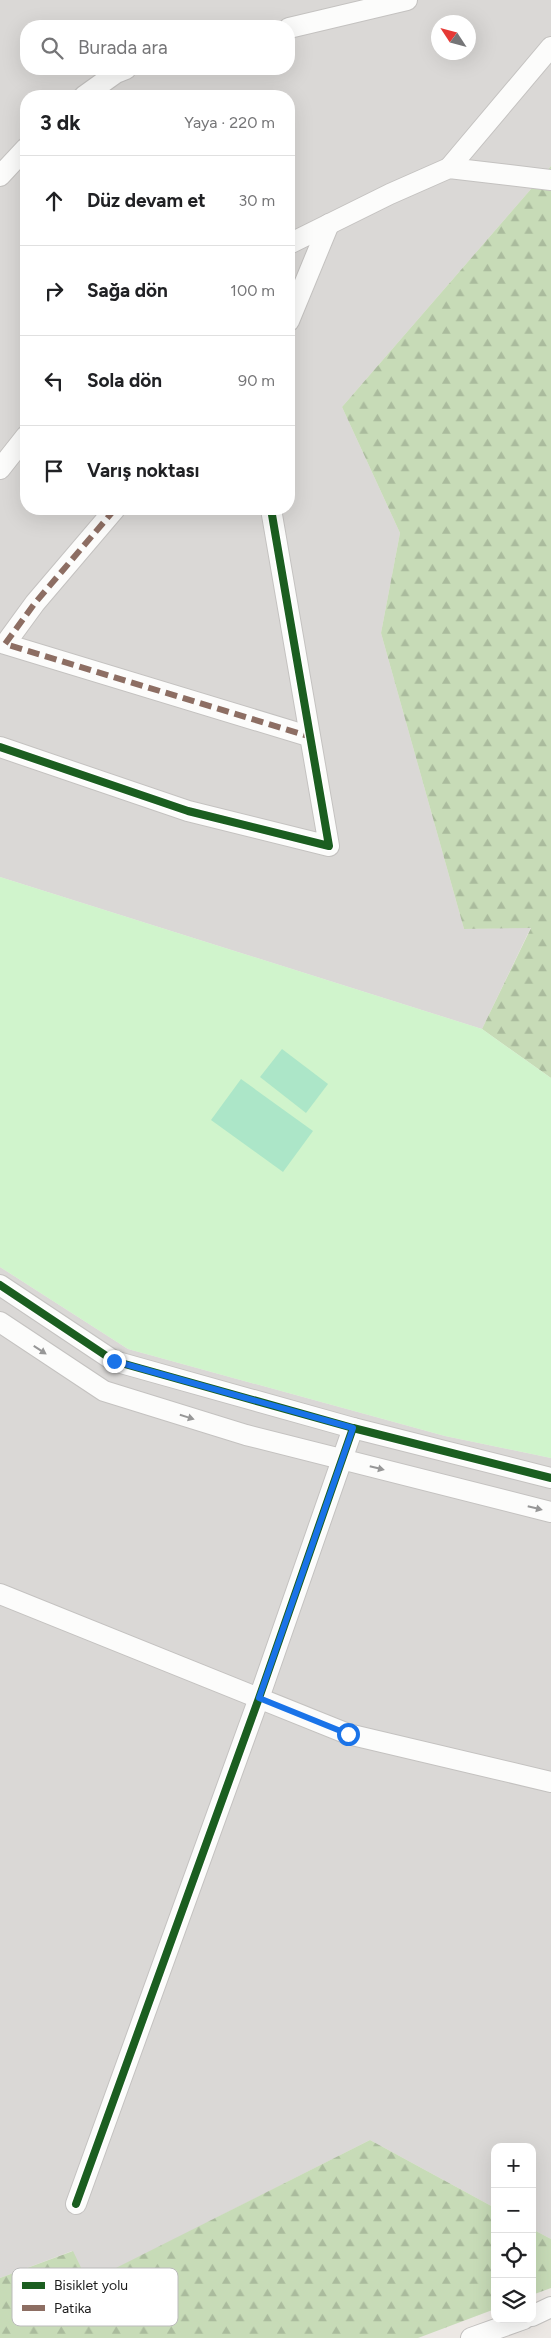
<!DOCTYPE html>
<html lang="tr">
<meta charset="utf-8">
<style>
body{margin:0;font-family:Figtree,sans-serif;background:#f6f6f6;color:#202124}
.controls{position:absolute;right:15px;bottom:15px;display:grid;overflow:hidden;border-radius:10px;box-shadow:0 5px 20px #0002}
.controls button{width:45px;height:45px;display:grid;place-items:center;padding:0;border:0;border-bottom:1px solid #e0e0e0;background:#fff;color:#202124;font:25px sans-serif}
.compass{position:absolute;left:431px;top:15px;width:45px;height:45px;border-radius:50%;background:#fff;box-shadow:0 5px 20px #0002;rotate:306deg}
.stop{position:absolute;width:15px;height:15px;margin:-11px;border:4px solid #1a73e8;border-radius:50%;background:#fff}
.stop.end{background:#1a73e8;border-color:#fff;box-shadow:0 1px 5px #0008}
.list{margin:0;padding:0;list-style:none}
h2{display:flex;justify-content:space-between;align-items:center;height:65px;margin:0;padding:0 20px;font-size:21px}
h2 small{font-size:16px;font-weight:400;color:#757577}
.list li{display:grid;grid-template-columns:32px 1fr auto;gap:15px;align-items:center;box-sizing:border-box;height:90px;padding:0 20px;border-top:1px solid #e0e0e0}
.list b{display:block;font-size:19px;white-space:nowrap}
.list em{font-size:16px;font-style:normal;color:#757577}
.icon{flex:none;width:28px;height:28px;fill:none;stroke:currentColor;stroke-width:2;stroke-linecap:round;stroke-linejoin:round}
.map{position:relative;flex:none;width:551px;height:2338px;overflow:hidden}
.search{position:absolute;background:#fff;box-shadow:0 5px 20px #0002;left:20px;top:20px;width:275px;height:55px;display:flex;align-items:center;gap:12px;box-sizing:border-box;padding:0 18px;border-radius:20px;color:#757577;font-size:19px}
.panel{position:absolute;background:#fff;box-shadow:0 5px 20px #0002;left:20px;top:90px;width:275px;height:425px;border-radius:20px}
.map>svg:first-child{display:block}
.residential{fill:#dad8d6;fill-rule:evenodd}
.forest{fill:url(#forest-firs)}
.park{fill:#d0f4cc}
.pitch{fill:#ace6c8}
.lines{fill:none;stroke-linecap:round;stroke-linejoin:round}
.minor-casing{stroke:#c4c2c0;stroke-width:22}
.minor{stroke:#fcfcfb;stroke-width:20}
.quiet{stroke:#8d6e63;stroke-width:6;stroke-dasharray:12 6;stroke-linecap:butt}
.cycleway-casing{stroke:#fff;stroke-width:11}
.cycleway{stroke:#1b5e20;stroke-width:8}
.oneway{fill:#979797}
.route{stroke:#1a73e8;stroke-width:6}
.key{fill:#fff;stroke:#bbb;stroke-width:1}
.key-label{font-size:14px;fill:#1c1c1c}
</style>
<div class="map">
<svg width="551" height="2338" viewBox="0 0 551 2338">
<defs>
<pattern id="forest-firs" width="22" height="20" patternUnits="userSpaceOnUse" patternTransform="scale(1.25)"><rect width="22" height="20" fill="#c7dbb7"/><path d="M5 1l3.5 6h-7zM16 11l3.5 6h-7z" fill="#aabb9d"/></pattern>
</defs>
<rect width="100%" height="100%" fill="#ece8e4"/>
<g class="residential">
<path d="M0 0H551V166L342 407 400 533 381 633 464 929 531 927 482 1029 0 877ZM438 22H468V52H438ZM26 26H289V69H26ZM26 96H289V509H26Z"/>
<polygon points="0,1267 128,1349 445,1436 551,1458 551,2239 532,2229 532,2147 495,2147 495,2208 370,2140 88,2283 72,2251 0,2278"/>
</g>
<g class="forest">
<polygon points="551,166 551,1078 482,1029 531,928 464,929 381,633 400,533 342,407"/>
<polygon points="370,2140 495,2208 495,2309 418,2338 0,2338 0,2278 73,2251 88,2282"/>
<polygon points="532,2229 551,2239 551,2288 532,2295"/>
</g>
<polygon class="park" points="0,877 482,1029 551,1078 551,1458 445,1436 128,1349 0,1267"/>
<g class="pitch">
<polygon points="282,1049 328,1084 306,1113 260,1077"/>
<polygon points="241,1079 313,1131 283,1172 211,1120"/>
</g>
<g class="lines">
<g class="minor-casing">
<g id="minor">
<polyline points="289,28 407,0"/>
<polyline points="84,96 116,73 126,69"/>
<polyline points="449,168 551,47"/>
<polyline points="0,176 26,148"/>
<polyline points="289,244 390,194 449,168 551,180"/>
<polyline points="289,321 329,224"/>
<polyline points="0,469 26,436"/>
<polyline points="115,509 35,603 5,644 308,736"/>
<polyline points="0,747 188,811 329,846 271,509"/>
<polyline points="0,1285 114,1361 353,1428 551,1478"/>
<polyline points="0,1322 104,1391 246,1435 551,1512"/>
<polyline points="0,1594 348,1734 551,1782"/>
<polyline points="76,2204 259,1698 353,1428"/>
<polyline points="532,2316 551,2307"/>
<polyline points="471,2338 524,2319"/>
</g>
</g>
<use href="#minor" class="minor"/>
<polyline class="quiet" points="115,509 35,603 5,644 308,736"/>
<g class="cycleway-casing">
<g id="cycleway">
<polyline points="0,747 188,811 329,846 271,509"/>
<polyline points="0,1285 114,1361 353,1428 551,1478"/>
<polyline points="76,2204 259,1698 353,1428"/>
</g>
</g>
<use href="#cycleway" class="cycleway"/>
</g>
<defs><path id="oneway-solid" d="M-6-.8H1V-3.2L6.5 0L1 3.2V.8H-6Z" transform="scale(1.25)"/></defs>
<g class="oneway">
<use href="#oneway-solid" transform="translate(40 1350) rotate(33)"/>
<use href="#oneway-solid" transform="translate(187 1417) rotate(17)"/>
<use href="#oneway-solid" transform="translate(377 1468) rotate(14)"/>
<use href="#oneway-solid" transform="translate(535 1508) rotate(14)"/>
</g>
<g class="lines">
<polyline class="route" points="114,1361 353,1428 259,1698 348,1734"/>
</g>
<rect x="12" y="2268" width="166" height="58" rx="8" class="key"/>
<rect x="22" y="2282" width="23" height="7" fill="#1b5e20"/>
<rect x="22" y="2305" width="23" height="6" fill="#8d6e63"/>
<g class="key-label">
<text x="54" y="2290">Bisiklet yolu</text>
<text x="54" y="2313">Patika</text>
</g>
</svg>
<div class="controls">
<button>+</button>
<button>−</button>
<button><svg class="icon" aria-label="locate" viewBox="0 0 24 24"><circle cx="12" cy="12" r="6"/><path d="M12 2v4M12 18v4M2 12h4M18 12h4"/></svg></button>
<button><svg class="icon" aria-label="layers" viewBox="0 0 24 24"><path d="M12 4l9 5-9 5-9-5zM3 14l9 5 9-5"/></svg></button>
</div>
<svg class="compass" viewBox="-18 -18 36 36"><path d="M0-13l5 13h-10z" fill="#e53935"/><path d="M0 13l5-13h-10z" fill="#757577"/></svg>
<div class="stop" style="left:348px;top:1734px"></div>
<div class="stop end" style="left:114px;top:1361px"></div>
<div class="search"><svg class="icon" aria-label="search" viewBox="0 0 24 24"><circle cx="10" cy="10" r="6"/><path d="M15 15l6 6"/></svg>Burada ara</div>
<section class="panel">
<h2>3 dk<small>Yaya · 220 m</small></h2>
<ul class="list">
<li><svg class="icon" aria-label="ahead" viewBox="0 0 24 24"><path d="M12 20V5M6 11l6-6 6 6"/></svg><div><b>Düz devam et</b></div><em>30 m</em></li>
<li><svg class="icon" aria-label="right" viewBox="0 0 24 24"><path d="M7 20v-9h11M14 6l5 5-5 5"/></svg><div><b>Sağa dön</b></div><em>100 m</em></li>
<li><svg class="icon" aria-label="left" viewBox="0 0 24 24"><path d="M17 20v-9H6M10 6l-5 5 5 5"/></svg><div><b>Sola dön</b></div><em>90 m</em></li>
<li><svg class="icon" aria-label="arrive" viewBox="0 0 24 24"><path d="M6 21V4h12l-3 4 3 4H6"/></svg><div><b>Varış noktası</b></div></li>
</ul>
</section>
</div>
